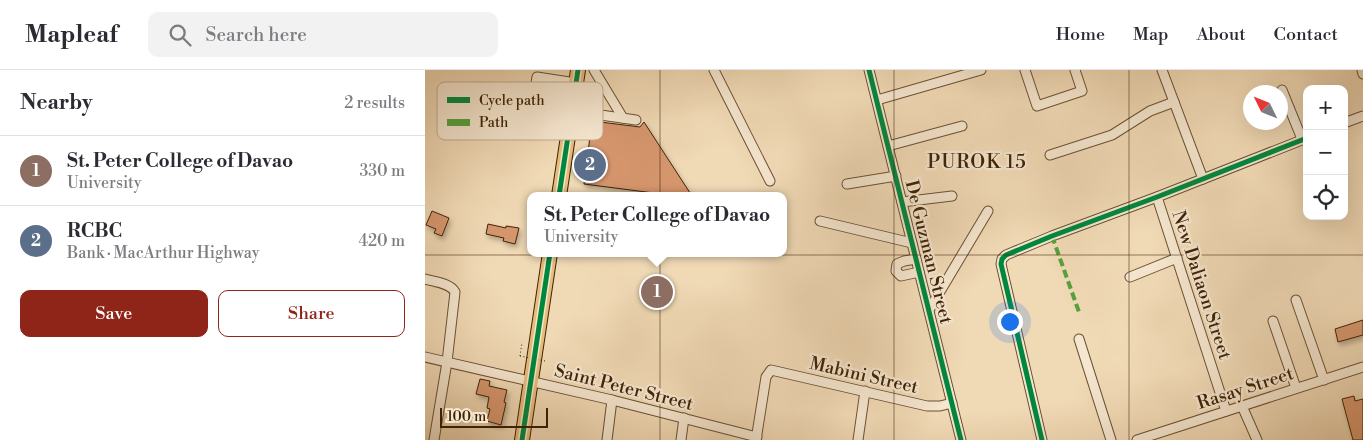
<!DOCTYPE html>
<meta charset="utf-8">
<style>
body{margin:0;font-family:"Libre Bodoni",serif;background:#f2f2f3;color:#2b2b33}
.controls{position:absolute;right:15px;top:15px;display:grid;overflow:hidden;border-radius:10px;box-shadow:0 5px 20px #0002}
.controls button{width:45px;height:45px;display:grid;place-items:center;padding:0;border:0;border-bottom:1px solid #e1e1e2;background:#fff;color:#2b2b33;font:25px sans-serif}
.compass{position:absolute;left:818px;top:15px;width:45px;height:45px;border-radius:50%;background:#fff;box-shadow:0 5px 20px #0002;rotate:313deg}
.scale{position:absolute;left:15px;bottom:12px;width:108px;box-sizing:border-box;padding-left:5px;border:2px solid #3f2307;border-top:0;font-size:14px;line-height:18px;white-space:nowrap;color:#3f2307;-webkit-text-stroke:4px #f5e6cf;paint-order:stroke}
.you{position:absolute;left:584px;top:251px;width:18px;height:18px;margin:-12px;border:4px solid #fff;border-radius:50%;background:#1a73e8;box-shadow:0 0 0 8px #1a73e833}
.badge{display:grid;place-items:center;width:32px;height:32px;border-radius:50%;background:#8f2418;color:#fff;font-size:16px;font-weight:700}
.pin{position:absolute;translate:-50% -50%;border:2px solid #fff;box-shadow:0 1px 5px #0006}
.popup{position:absolute;left:102px;top:122px;width:260px;height:65px;box-sizing:border-box;display:grid;place-content:center;border-radius:10px;background:#fff;filter:drop-shadow(0 1px 4px #0005);font-size:16px;white-space:nowrap;color:#7c7c81}
.popup b{font-size:19px;color:#2b2b33}
.popup::after{content:'';position:absolute;left:50%;top:100%;margin-left:-10px;border:10px solid transparent;border-top-color:#fff}
.list{margin:0;padding:0;list-style:none}
h2{display:flex;justify-content:space-between;align-items:center;height:65px;margin:0;padding:0 20px;font-size:21px}
h2 small{font-size:16px;font-weight:400;color:#7c7c81}
.list li{display:grid;grid-template-columns:32px 1fr auto;gap:15px;align-items:center;box-sizing:border-box;height:70px;padding:0 20px;border-top:1px solid #e1e1e2}
.list b{display:block;font-size:19px;white-space:nowrap}
.list p{margin:0;font-size:16px;white-space:nowrap;color:#7c7c81}
.list em{font-size:16px;font-style:normal;color:#7c7c81}
.actions{display:flex;gap:10px;padding:15px 20px}
.actions a{flex:1;padding:11px 0;border:1px solid #8f2418;border-radius:10px;text-align:center;font-size:18px;color:#8f2418}
.actions .main{background:#8f2418;color:#fff}
.icon{flex:none;width:28px;height:28px;fill:none;stroke:currentColor;stroke-width:2;stroke-linecap:round;stroke-linejoin:round}
.map{position:relative;flex:none;width:938px;height:370px;overflow:hidden}
header{display:flex;align-items:center;gap:30px;box-sizing:border-box;height:70px;padding:0 25px;background:#fff;border-bottom:1px solid #e1e1e2}
header strong{font-size:24px}
nav{display:flex;gap:28px;margin-inline-start:auto;font-size:18px}
.search{width:350px;height:45px;background:#f2f2f3;display:flex;align-items:center;gap:12px;box-sizing:border-box;padding:0 18px;border-radius:10px;color:#7c7c81;font-size:19px}
main{display:flex}
aside{flex:1;background:#fff}
.map>svg:first-child{display:block}
.building{fill:#d6966d;stroke:#3f2307;filter:url(#shadow)}
.lines{fill:none;stroke-linecap:round;stroke-linejoin:round}
.minor-casing{stroke:#6b5032;stroke-width:11}
.highway-casing{stroke:#3f2307;stroke-width:16}
.path{stroke:#3f2307;stroke-width:1;stroke-dasharray:1 2.5;stroke-linecap:butt}
.minor{stroke:#f5e6cf;stroke-width:9}
.highway{stroke:#e8bc7a;stroke-width:14}
.path-bridge{stroke:#3f2307;stroke-width:1;stroke-dasharray:1 2.5;stroke-linecap:butt}
.quiet{stroke:#54a23d;stroke-width:4;stroke-dasharray:8 4;stroke-linecap:butt}
.cycleway-casing{stroke:#f5e6cf;stroke-width:8}
.cycleway{stroke:#00873e;stroke-width:5}
.grid{fill:none;stroke:#3f2307;stroke-width:1;stroke-opacity:0.55}
.labels{text-anchor:middle;stroke-width:4.5;stroke-linejoin:round;paint-order:stroke}
.street-label{font-size:18px;fill:#3f2307;stroke:#f5e6cf}
.neighbourhood-label{font-size:19px;letter-spacing:1px;fill:#3f2307;stroke:#f5e6cf}
.key{fill:#f5e6cf;stroke:#beac93;stroke-width:1}
.key-label{font-size:14px;fill:#3f2307}
</style>
<header>
<strong>Mapleaf</strong>
<div class="search"><svg class="icon" aria-label="search" viewBox="0 0 24 24"><circle cx="10" cy="10" r="6"/><path d="M15 15l6 6"/></svg>Search here</div>
<nav><a>Home</a><a>Map</a><a>About</a><a>Contact</a></nav>
</header>
<main>
<aside>
<h2>Nearby<small>2 results</small></h2>
<ul class="list">
<li><span class="badge" style="background:#8d6e63">1</span><div><b>St. Peter College of Davao</b><p>University</p></div><em>330 m</em></li>
<li><span class="badge" style="background:#5c6f8a">2</span><div><b>RCBC</b><p>Bank · MacArthur Highway</p></div><em>420 m</em></li>
</ul>
<div class="actions"><a class="main">Save</a><a>Share</a></div>
</aside>
<div class="map">
<svg width="938" height="370" viewBox="0 0 938 370">
<defs>
<filter id="shadow"><feDropShadow dx="2" dy="3.5" stdDeviation="2.5" flood-color="#0004"/></filter>
</defs>
<rect width="100%" height="100%" fill="#f0d9b5"/>
<filter id="stains"><feTurbulence type="fractalNoise" baseFrequency=".004" numOctaves="4"/><feColorMatrix values="0 0 0 0 .2 0 0 0 0 .09 0 0 0 0 .02 0 0 0 .5 -.17"/></filter>
<radialGradient id="worn" r=".72"><stop offset=".6" stop-color="#630" stop-opacity="0"/><stop offset="1" stop-color="#630" stop-opacity=".3"/></radialGradient>
<g class="building">
<polygon points="167,51 215,57 219,52 267,126 252,126 159,114"/>
<polygon points="7,141 24,148 17,166 9,163 11,159 1,155"/>
<polygon points="63,154 81,158 81,156 94,158 90,174 78,171 79,168 61,164"/>
<polygon points="938,250 938,265 913,272 910,259"/>
<polygon points="55,309 65,311 64,316 82,320 79,332 81,333 76,355 62,351 65,339 62,338 64,327 51,324"/>
<polygon points="929,326 930,331 938,329 938,370 928,370 917,329"/>
</g>
<g class="lines">
<g class="minor-casing">
<g id="minor">
<polyline points="169,0 198,48"/>
<polyline points="289,0 345,111"/>
<polyline points="444,0 536,370"/>
<polyline points="600,0 612,36 657,21 650,0"/>
<polyline points="737,0 778,109"/>
<polyline points="937,0 938,4"/>
<polyline points="111,13 112,7 151,13"/>
<polyline points="857,20 877,69"/>
<polyline points="108,29 110,19"/>
<polyline points="452,30 556,0"/>
<polyline points="147,41 211,50"/>
<polyline points="919,53 938,46"/>
<polyline points="463,76 537,56"/>
<polyline points="625,85 687,65 725,41 749,32"/>
<polyline points="422,114 471,106"/>
<polyline points="732,127 801,341"/>
<polyline points="477,132 527,126"/>
<polyline points="395,151 487,173"/>
<polyline points="491,189 479,191 472,194 471,201 476,206 494,202"/>
<polyline points="705,207 752,188"/>
<path d="M0 209C10 212 25 213 30 222L22 292 9 370"/>
<polyline points="871,230 899,310"/>
<polyline points="504,240 563,141"/>
<polyline points="848,251 871,318"/>
<polyline points="654,269 686,370"/>
<polyline points="0,287 187,330 332,367"/>
<polyline points="817,336 832,370"/>
<polyline points="182,370 187,330"/>
<polyline points="256,370 259,348"/>
<polyline points="331,370 341,307 346,300 502,336 515,336 527,333"/>
<polyline points="433,370 440,321"/>
<polyline points="617,370 576,194 577,189 581,185 627,166 732,127 882,68"/>
<polyline points="712,370 938,297"/>
</g>
</g>
<g class="highway-casing">
<g id="highway">
<polyline points="134,126 153,0"/>
<polyline points="97,370 125,183"/>
</g>
</g>
<polyline class="path" points="95,286 97,272"/>
<use href="#minor" class="minor"/>
<use href="#highway" class="highway"/>
<polyline class="path-bridge" points="95,286 120,291"/>
<polyline class="quiet" points="627,166 654,242"/>
<g class="cycleway-casing">
<g id="cycleway">
<polyline points="444,0 536,370"/>
<polyline points="134,126 153,0"/>
<polyline points="97,370 125,183"/>
<polyline points="617,370 576,194 577,189 581,185 627,166 732,127 882,68"/>
</g>
</g>
<use href="#cycleway" class="cycleway"/>
</g>
<path class="grid" d="M235 0V370M469 0V370M704 0V370M0 185H938"/>
<g class="labels">
<g class="street-label">
<text transform="translate(504 182) rotate(76)" y="6">De Guzman Street</text>
<text transform="translate(777 215) rotate(72)" y="6">New Daliaon Street</text>
<text transform="translate(439 305) rotate(13)" y="6">Mabini Street</text>
<text transform="translate(199 317) rotate(14)" y="6">Saint Peter Street</text>
<text transform="translate(820 318) rotate(-18)" y="6">Rasay Street</text>
</g>
<g class="neighbourhood-label">
<text x="552" y="98">PUROK 15</text>
</g>
</g>
<rect x="12" y="12" width="166" height="58" rx="8" class="key"/>
<rect x="22" y="27" width="23" height="6" fill="#00873e"/>
<rect x="22" y="49" width="23" height="7" fill="#54a23d"/>
<g class="key-label">
<text x="54" y="35">Cycle path</text>
<text x="54" y="57">Path</text>
</g>
<rect width="100%" height="100%" filter="url(#stains)"/>
<rect width="100%" height="100%" fill="url(#worn)"/>
</svg>
<div class="controls">
<button>+</button>
<button>−</button>
<button><svg class="icon" aria-label="locate" viewBox="0 0 24 24"><circle cx="12" cy="12" r="6"/><path d="M12 2v4M12 18v4M2 12h4M18 12h4"/></svg></button>
</div>
<svg class="compass" viewBox="-18 -18 36 36"><path d="M0-13l5 13h-10z" fill="#e53935"/><path d="M0 13l5-13h-10z" fill="#7c7c81"/></svg>
<div class="scale">100 m</div>
<div class="you"></div>
<div class="pin badge" style="left:232px;top:222px;background:#8d6e63">1</div>
<div class="popup"><b>St. Peter College of Davao</b>University</div>
<div class="pin badge" style="left:165px;top:95px;background:#5c6f8a">2</div>
</div>
</main>
